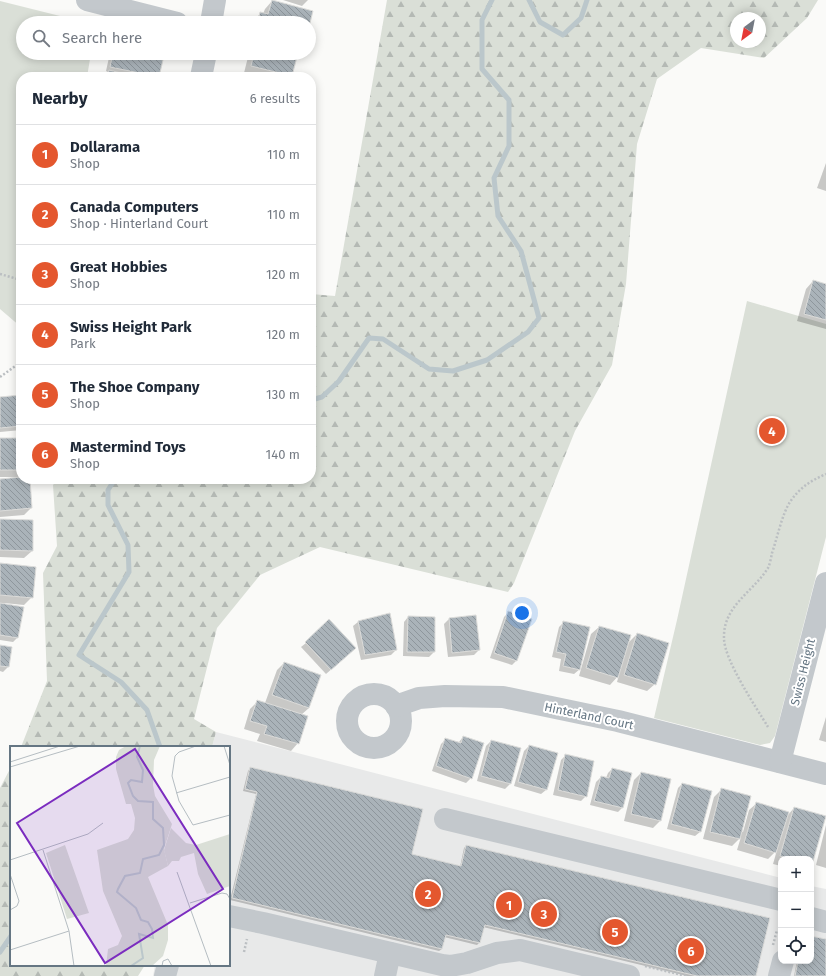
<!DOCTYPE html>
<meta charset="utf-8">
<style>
body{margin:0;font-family:"Fira Sans",sans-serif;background:#f6f6f7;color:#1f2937}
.controls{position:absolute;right:12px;bottom:12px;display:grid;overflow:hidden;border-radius:8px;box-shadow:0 2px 10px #0003}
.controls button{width:36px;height:36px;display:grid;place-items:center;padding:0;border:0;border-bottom:1px solid #e0e1e3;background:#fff;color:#1f2937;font:20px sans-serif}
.compass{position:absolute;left:730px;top:12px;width:36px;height:36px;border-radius:50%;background:#fff;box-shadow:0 2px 10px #0003;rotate:212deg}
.you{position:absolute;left:522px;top:613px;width:14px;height:14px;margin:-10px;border:3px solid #fff;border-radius:50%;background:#1a73e8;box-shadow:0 0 0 6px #1a73e833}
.badge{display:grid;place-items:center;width:26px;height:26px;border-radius:50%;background:#e4572e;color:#fff;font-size:13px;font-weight:700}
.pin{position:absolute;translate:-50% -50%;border:2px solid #fff;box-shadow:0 1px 4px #0006}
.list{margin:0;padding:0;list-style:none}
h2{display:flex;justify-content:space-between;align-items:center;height:52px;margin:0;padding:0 16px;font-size:17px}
h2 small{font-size:13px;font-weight:400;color:#747a83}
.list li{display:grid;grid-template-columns:26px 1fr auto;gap:12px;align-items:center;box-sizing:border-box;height:60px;padding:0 16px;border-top:1px solid #e0e1e3}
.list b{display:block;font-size:15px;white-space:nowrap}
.list p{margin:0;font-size:13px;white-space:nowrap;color:#747a83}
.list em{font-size:13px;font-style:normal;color:#747a83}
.icon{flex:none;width:22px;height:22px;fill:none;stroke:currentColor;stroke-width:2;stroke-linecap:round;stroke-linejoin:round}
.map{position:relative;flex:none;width:826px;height:976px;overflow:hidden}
.search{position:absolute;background:#fff;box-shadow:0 2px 10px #0003;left:16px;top:16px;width:300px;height:44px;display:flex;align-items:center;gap:10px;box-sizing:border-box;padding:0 14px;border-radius:22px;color:#747a83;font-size:15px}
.panel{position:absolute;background:#fff;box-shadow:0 2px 10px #0003;left:16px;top:72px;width:300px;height:412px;border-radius:16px}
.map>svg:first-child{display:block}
.built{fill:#e8e9e9}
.green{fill:#dadfd7}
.forest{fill:url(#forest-firs);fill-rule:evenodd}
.shadow{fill:#0003}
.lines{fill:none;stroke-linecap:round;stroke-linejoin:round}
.stream{stroke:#bbc7cb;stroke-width:5}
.building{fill:url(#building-back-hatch);stroke:#dcdcda}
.path{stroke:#bbbfc2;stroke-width:2.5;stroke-dasharray:2 2;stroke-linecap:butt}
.minor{stroke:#c3c8cc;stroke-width:22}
.labels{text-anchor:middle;stroke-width:4;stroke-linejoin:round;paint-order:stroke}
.street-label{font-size:12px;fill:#657683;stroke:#fff}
.inset-river{fill:none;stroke:#bbc7cb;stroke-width:2}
.inset-road{fill:none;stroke:#b5bdc2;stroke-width:1}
.view{fill:#7b2cbf;fill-opacity:0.15;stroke:#7b2cbf;stroke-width:2}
.inset-edge{fill:none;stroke:#657683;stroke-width:2}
</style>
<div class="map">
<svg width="826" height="976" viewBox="0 0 826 976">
<defs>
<pattern id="forest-firs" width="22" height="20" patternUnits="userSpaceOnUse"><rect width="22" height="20" fill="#dadfd7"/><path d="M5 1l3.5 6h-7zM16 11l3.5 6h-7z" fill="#b4b9b4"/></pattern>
<pattern id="building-back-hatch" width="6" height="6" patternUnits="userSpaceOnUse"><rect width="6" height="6" fill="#aab3b9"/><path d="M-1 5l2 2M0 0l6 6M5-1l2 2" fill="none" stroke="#8e969c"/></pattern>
</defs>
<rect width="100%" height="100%" fill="#fafaf8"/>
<polygon class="built" points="216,732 781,878 781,961 811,961 811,886 826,889 826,976 153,976 155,965 229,965 229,747 212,747"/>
<g class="green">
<polygon points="0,1 88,23 23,23 23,53 91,53 87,77 21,77 21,327 0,309"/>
<polygon points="747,301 826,324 826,537 775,736 770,743 760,745 654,718 677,620"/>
</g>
<g class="forest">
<path d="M387 0H818L807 18 764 58 701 48 657 79 637 144 626 284 612 365 575 431 514 583 508 592 320 547 260 575 217 628 194 719 216 732 212 747H21L47 681 43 573 57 546 53 485 58 479H311V294L335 296ZM736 18H760V42H736Z"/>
<polygon points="11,767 11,965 145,965 138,976 0,976 0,788"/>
</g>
<g class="shadow">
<polygon points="283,0 308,0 302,6"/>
<polygon points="272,1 309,23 253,23 253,21 261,13 263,14 265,9"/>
<polygon points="110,53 149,53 148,58 162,61 158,77 104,77 108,72 106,71"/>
<polygon points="249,53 297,53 291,75 289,77 260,77 244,73"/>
<polygon points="826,163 826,191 817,188"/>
<polygon points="813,281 826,285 826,329 797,321 806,289"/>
<polygon points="21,396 21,430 0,432 0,398"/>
<polygon points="0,439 21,439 21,479 29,479 31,508 24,515 0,517 0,480 17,479 17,477 0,477"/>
<polygon points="0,520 32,551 24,558 0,557"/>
<polygon points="0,564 32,597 24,605 4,603 18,637 13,642 0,640"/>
<polygon points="509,612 516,661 512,665 490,658 504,617"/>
<polygon points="390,614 396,650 391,655 361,660 353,626 358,622"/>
<polygon points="408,617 434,652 429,657 403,656 404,622"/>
<polygon points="449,619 479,650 474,655 448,657 444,624"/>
<polygon points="564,622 580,669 574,674 559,671 561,659 552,657 559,627"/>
<polygon points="599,627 627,644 637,634 655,684 647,691 617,682 619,675 610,685 579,676 591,634"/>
<polygon points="306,643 350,653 326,674 301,647"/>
<polygon points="0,646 8,667 3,672 0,671"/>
<polygon points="284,663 309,708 301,715 298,743 291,751 257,741 260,734 244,729 250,709 258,701 265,703 277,670"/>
<polygon points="826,717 826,742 819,740"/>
<polygon points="463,737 471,778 466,783 432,771 441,744 446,739 459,742"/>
<polygon points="491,741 510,784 505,789 477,781 486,746"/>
<polygon points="529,746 546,790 541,794 514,786 524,751"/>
<polygon points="566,755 586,796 581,801 553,795 561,760"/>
<polygon points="250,768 411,855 460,867 464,848 466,846 755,976 687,976 483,927 479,943 477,945 444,937 442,949 439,951 230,900 256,794 243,791 248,771"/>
<polygon points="612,769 622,808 618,812 590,805 596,782 601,777 606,778 608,773"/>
<polygon points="641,773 660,821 653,828 624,821 634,780"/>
<polygon points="682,784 700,832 695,836 667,829 678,788"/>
<polygon points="721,790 741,831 743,832 749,810 757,803 787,816 794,808 825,817 812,865 811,859 781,859 781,866 773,864 777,850 768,859 737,850 741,837 732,846 703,839 714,797"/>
<polygon points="826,825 826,868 816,865"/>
<polygon points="811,937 826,940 826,976 794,976 797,961 811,961"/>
</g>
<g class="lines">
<g class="stream">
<polyline points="529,0 540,22 563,35 581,18 587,0"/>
<polyline points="311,400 322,397 339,381 369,338 383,339 429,369 453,371 487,360 528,332 539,318 521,251 498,216 494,178 509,146 509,100 482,69 482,20 492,0"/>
<polyline points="115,479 108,490 108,505 128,545 129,572 79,655 121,682 147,710 160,747"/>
<polyline points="0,952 11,936"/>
</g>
</g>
<g class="building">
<polygon points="272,0 313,11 309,27 309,23 258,23 260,12 268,14"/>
<polygon points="113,53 150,53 149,57 163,60 159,77 110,67"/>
<polygon points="254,53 298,53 292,76 251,66"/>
<polygon points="109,70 137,77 107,77"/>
<polygon points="813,280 826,284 826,320 804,314"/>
<polygon points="21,395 21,426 0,428 0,397"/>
<rect x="0" y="438" width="21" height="32"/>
<polygon points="21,477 21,479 30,479 32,508 0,511 0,479"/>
<polygon points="0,519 33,520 33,551 0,550"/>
<polygon points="0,563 36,567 33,598 0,595"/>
<polygon points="0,603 24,607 18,638 0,635"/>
<polygon points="508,611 532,619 517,661 494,653"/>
<polygon points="390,613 397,650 365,655 358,621"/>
<polygon points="476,615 480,650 452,653 449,618"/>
<polygon points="408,616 435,617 435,652 407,652"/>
<polygon points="329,619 356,648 331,670 305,642"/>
<polygon points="563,621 590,627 580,670 563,666 566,654 556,652"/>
<polygon points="599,626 631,635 618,678 586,668"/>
<polygon points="637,633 669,643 656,685 624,675"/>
<polygon points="0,645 12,647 9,667 0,666"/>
<polygon points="284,662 321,675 309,708 272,695"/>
<polygon points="257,700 308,716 299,744 264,734 267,726 250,721"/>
<polygon points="463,736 484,743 472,779 436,766 445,738 461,743"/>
<polygon points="491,740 521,748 511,784 481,776"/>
<polygon points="529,745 558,753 547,790 518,782"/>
<polygon points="565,754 594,761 587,797 558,790"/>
<polygon points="250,767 423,809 412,854 461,866 466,845 770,918 756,976 697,976 485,925 480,943 446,935 442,949 232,898 257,792 245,789"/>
<polygon points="612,768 632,773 623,808 594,801 601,776 609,778"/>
<polygon points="641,772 671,779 661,821 631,814"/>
<polygon points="682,783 712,791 701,832 671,824"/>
<polygon points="721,788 751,796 740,839 710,832"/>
<polygon points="756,802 789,812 776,853 744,843"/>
<polygon points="794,807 826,816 812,865 811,865 811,859 789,859 780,856"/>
<polygon points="811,936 826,939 826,976 795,976 798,961 811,961"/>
</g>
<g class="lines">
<g class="path">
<polyline points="0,274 21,280"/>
<polyline points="0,377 21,362"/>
<path d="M768 727C756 707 724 660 724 638 723 606 753 592 768 568 770 564 771 558 772 553 777 539 782 514 790 502 799 488 812 480 826 474"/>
<polyline points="773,945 777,930"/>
<polyline points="244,952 247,939"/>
<polyline points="645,966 686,976"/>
</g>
<g class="minor">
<polyline points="87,0 177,23"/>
<polyline points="211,23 215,0"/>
<polyline points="201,77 206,53"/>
<circle cx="374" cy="721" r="27"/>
<polyline points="396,706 419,698 445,696 503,697 618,721 826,774"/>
<polyline points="780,762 826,583"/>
<polyline points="445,819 781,900"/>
<polyline points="229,916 263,923 442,965 450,966 467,963 497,953 520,950 629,976"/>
<polyline points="811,918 826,922"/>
<polyline points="165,976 168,965"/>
<polyline points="385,976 390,953"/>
<polyline points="779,976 783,961"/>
</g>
</g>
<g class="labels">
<g class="street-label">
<text transform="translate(803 672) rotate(-76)" y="4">Swiss Height</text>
<text transform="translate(589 716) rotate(12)" y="4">Hinterland Court</text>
</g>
</g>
<g transform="translate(10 746)">
<rect width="220" height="220" fill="#fafaf8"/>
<path d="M161 82 176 97 186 99 220 88V140L197 148 188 128 184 107 171 111 169 115H162L158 120 154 104ZM55 99 79 167 57 173 36 107Z" fill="#dadfd7"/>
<path d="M116 0H150L144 14 143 39 145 50 162 78 154 103 158 120 138 131 158 179V194L153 210 142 220H96L98 203 108 199 112 190 93 145 87 104 118 93 124 84 125 72 121 58H116L106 23V11L109 4Z" fill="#dadfd7"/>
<path class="inset-river" d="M121 220 133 212 129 188 143 192 142 183 138 176 131 174 126 162 107 146 108 143 115 130 130 127 133 113 149 109 154 99 153 82 143 73V56L128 55 123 50 118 37 121 34 132 36 133 24 127 11 130 0"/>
<path class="inset-road" d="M186 0 169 6 165 10 162 30 169 55 183 79 220 69M214 0 220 19M0 16 50 0M0 21 70 0M166 47 220 31M33 104 59 185 64 220M0 114 78 88 93 77M167 126 201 220M0 128 9 155 7 160 0 164M180 157 212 147 217 148 220 153M0 204 59 185M152 220 153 215 158 213 162 220"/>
<path class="view" d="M125 3 213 143 95 217 7 77Z"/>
<rect width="220" height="220" class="inset-edge"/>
</g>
</svg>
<div class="controls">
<button>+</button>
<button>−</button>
<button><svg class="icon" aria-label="locate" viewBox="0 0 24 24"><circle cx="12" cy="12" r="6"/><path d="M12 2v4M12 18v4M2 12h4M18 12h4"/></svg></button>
</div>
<svg class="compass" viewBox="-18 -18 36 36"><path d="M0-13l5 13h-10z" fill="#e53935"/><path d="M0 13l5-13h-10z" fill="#747a83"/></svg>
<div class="you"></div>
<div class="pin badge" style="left:509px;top:905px">1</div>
<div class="pin badge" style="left:428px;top:894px">2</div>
<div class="pin badge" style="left:544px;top:914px">3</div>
<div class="pin badge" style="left:772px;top:431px">4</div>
<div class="pin badge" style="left:615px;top:932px">5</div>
<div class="pin badge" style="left:691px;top:951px">6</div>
<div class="search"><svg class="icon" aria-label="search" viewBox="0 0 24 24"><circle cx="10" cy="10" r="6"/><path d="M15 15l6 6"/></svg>Search here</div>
<section class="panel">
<h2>Nearby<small>6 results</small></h2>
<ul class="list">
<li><span class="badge">1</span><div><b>Dollarama</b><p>Shop</p></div><em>110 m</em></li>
<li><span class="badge">2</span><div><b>Canada Computers</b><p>Shop · Hinterland Court</p></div><em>110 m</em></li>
<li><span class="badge">3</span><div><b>Great Hobbies</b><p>Shop</p></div><em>120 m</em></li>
<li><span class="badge">4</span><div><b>Swiss Height Park</b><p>Park</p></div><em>120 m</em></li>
<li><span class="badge">5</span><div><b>The Shoe Company</b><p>Shop</p></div><em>130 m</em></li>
<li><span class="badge">6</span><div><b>Mastermind Toys</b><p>Shop</p></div><em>140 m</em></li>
</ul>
</section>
</div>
